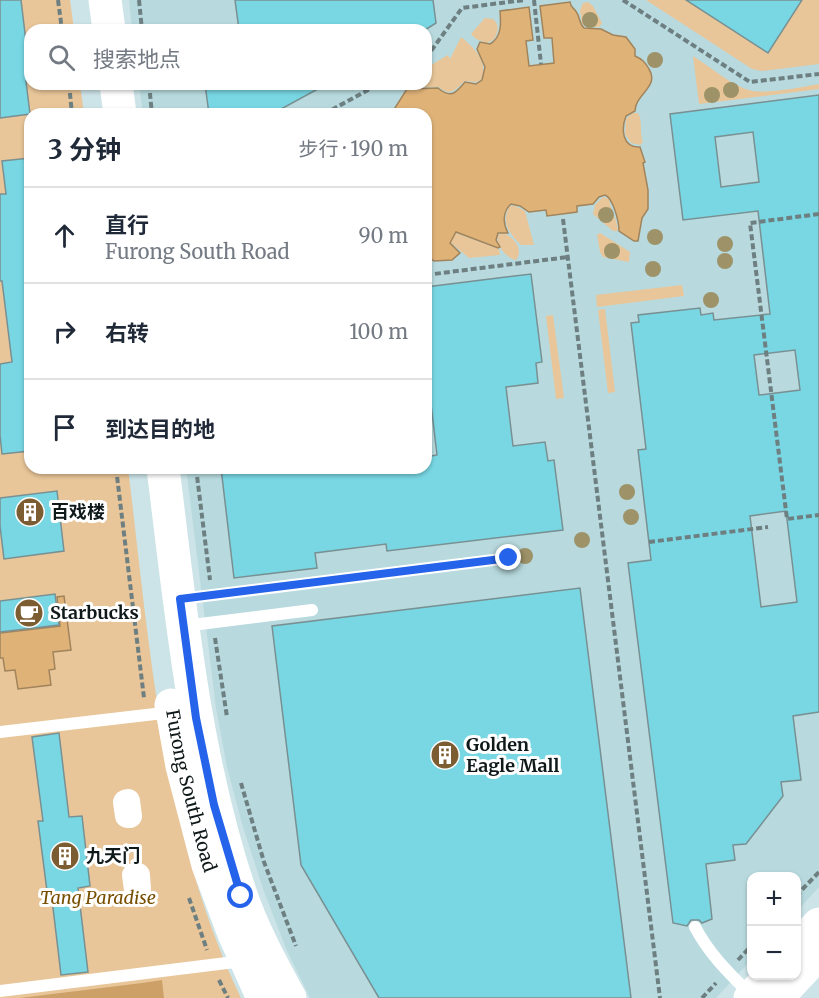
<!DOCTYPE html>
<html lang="zh">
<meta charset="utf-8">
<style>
body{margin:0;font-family:Merriweather,"Noto Sans SC",serif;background:#f6f6f7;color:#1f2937}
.controls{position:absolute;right:18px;bottom:18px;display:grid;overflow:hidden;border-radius:12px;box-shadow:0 2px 4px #0004}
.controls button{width:54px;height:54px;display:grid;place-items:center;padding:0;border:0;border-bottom:2px solid #e0e1e3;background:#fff;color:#1f2937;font:30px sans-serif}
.stop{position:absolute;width:18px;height:18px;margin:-14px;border:4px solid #2563eb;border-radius:50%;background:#fff}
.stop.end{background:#2563eb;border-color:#fff;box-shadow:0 2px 6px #0008}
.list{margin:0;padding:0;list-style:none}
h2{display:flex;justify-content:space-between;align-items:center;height:78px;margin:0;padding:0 24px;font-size:26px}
h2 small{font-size:20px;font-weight:400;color:#747a83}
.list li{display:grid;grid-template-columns:39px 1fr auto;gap:18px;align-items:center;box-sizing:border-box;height:96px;padding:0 24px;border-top:2px solid #e0e1e3}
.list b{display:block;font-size:22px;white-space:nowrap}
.list p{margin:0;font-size:20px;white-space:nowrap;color:#747a83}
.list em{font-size:20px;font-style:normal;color:#747a83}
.icon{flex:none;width:33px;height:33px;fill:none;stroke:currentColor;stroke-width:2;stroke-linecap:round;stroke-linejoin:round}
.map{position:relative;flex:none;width:819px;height:998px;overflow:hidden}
.search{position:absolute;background:#fff;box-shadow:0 2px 4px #0004;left:24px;top:24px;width:408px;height:66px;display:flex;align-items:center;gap:15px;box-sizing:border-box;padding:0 21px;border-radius:18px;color:#747a83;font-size:22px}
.panel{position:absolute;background:#fff;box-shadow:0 2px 4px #0004;left:24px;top:108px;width:408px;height:366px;border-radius:18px}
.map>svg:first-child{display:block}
.built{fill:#b8dade}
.green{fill:#e9c699}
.forest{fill:#cca066}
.water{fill:#dfb278;stroke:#a1845c;stroke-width:1.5}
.building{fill:#78d7e3;stroke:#799093;stroke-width:1.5;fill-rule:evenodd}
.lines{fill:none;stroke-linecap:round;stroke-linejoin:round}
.path{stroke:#6e7f81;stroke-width:4;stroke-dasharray:6 3;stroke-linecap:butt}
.lane{stroke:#fff;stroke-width:12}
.street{stroke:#fff;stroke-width:24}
.secondary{stroke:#fff;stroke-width:33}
.tree{fill:#9d9268}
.route{stroke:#2563eb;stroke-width:8}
.labels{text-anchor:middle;stroke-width:6;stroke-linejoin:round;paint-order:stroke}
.poi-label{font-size:18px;font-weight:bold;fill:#10191a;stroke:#fff;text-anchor:start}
.street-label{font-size:18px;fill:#10191a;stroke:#fff}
.park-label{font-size:18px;font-style:italic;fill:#774e00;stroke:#fff}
</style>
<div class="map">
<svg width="819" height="998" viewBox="0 0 819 998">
<rect width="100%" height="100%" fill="#cce4e8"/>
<polygon class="built" points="129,0 819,0 819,887 797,911 796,876 752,876 751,960 716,998 310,998 287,951 263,889 242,824 227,767 216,708 186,468 426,468 426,114 143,114 139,84 426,84 426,30 132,30"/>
<g class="green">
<path d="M0 0H70L74 30H30V84H80L84 114H30V468H128C150 648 162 832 241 998H0Z"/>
<polygon points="646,0 686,0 767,53 802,0 819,0 819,64 762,71 752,69"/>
<polygon points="588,2 593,6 602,23 599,27 587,27 582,24 580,10 583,3"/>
<path d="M485 18 493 19C500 25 498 32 494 39L487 43 476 39 471 34Z"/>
<path d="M461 37C474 48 489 61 481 80L476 82 465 81C456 88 451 98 439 87L407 88 403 84H426V68L448 55 450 59Z"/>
<path d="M693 56C709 66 731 85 749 90 764 95 802 87 819 84V89L699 104Z"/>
<path d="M633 113H638C643 121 639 132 643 142L640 145 631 143 625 134 626 119Z"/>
<path d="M603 197 609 199C611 211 617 219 618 231H613L593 214 595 205Z"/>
<path d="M510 206H515L525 211 534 245H521C510 235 500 221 510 206Z"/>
<polygon points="456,233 499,249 500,255 469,258 450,242"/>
<path d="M504 233C514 238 524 249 516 260 505 257 496 246 498 235Z"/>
<polygon points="600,233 630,252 629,262 603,257 600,252 597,235"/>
<polygon points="682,285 684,296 597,307 596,295"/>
<polygon points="605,309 615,392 608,393 598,310"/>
<polygon points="553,315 564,398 556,399 546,316"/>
</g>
<polygon class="forest" points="162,980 164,998 20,998 142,983"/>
<g class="water">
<path d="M570 2C571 9 574 7 577 13 580 18 579 23 584 28L601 29 613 35 626 37 635 49V56C642 59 645 62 649 69 660 87 635 94 635 111L626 116C621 129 622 148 640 147L645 162 643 163 648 190V209L642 218 638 241H634L619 231C619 221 613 198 605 195L599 197 593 204 577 206V212L547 216 546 210 529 212 520 206 511 204C502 212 503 224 508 233H498L496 240 500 247 498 248 456 232 450 243 460 253 452 260 434 261 426 255V114H391L407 89 438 88C451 99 456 93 465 82L476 84 482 80 485 67 477 49 480 42 490 44C502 37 501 23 500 11L529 7 533 40 526 41 529 66 554 63 552 38H544L540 6Z"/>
<polygon points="64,596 71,650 53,652 55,669 49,670 51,685 18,689 15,670 5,671 3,658 0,658 0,633 60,626 57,597"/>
</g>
<g class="building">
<polygon points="0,0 21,0 30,75 30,81 26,81 30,114 0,118"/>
<polygon points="235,0 433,0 436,23 425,30 239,30"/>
<polygon points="686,0 802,0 768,53"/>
<polygon points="205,84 327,84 272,114 209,114"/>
<path d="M819 95V712L793 716 801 780 781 782 783 796 746 844 733 845 735 860 706 864 712 919 702 923 699 920H691L687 926 673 923 628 563 651 560 638 450 646 449 631 323 639 322 638 315 700 308 701 315 713 313 714 320 770 314 758 211 683 220 670 114ZM753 132 759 182 721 187 715 137ZM795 350 800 390 759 395 754 355ZM786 511 797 602 761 607 750 516Z"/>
<polygon points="30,158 30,451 2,454 0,435 0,364 12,362 2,281 0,281 0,194 6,194 2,161"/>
<polygon points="531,274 542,362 536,363 538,383 506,387 513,446 545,442 548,461 554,460 563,530 387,551 386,544 315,553 317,568 234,578 221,468 426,468 426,457 437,455 430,396 426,397 426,287"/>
<polygon points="57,491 64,551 4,559 0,526 0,498"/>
<polygon points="580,588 631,998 379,998 301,865 272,626"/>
<polygon points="55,594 59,625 0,632 0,601"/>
<polygon points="59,733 69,817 82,816 90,886 78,888 88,972 61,975 51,891 47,891 38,821 43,821 32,737"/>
</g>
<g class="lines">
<g class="path">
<polyline points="58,0 62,30"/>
<polyline points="139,0 142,30"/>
<polyline points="534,0 541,64"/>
<polyline points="623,0 750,82 819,74"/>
<polyline points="426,58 462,8 524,0"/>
<polyline points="69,84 72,114"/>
<polyline points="149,84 152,114"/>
<polyline points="324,114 379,84"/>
<polyline points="819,214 750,223 787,519 819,515"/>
<polyline points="563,219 660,998"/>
<polyline points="426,275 568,257"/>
<polyline points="116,468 144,698"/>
<polyline points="196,468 210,580"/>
<polyline points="649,542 768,527"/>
<polyline points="215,638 227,717"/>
<polyline points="241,783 264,862 296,946"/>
<polyline points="796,896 819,872"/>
<polyline points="189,898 207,950"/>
<polyline points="738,960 752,945"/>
<polyline points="219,980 228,998"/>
<polyline points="702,998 716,983"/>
</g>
<g class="lane">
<polyline points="181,599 509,558"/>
<polyline points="184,626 312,610"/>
<polyline points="0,732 172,712"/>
<path d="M695 927C709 954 730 974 751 995"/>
<polyline points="0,991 243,961"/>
</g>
<g class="street">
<polygon points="128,801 130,816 127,816 125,802"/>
<polygon points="134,875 138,875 139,889 136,890"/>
</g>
<g class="secondary">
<polyline points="105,0 109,30"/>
<polyline points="116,84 120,114"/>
<path d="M163 468C181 612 194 757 241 895 253 930 272 965 290 998"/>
<path id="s1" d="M171 705 182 766 208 865 234 934 263 998"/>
<polyline points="796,948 819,924"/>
<polyline points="750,998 771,976"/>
<polyline points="777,998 819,953"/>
</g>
</g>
<g class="tree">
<circle cx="590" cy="20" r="8"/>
<circle cx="655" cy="60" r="8"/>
<circle cx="731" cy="90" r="8"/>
<circle cx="712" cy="95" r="8"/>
<circle cx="606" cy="215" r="8"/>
<circle cx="655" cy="237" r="8"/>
<circle cx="725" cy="244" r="8"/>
<circle cx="612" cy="251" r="8"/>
<circle cx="725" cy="261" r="8"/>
<circle cx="653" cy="269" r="8"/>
<circle cx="711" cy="300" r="8"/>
<circle cx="627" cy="492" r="8"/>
<circle cx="631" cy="517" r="8"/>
<circle cx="582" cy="540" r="8"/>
<circle cx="525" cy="556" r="8"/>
</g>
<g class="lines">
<polyline class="route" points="241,896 214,805 196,718 180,599 509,558"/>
</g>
<defs>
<g id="building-disc" transform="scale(1.5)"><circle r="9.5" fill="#7c5d32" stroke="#fff"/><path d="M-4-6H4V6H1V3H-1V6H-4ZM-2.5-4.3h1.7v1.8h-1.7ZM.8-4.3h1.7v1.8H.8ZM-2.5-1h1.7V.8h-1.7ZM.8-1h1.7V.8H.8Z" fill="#fff"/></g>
<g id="cafe-disc" transform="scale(1.5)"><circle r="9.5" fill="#7c5d32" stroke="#fff"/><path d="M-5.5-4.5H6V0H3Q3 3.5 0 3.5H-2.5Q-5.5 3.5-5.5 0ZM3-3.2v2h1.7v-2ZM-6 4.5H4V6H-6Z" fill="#fff"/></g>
</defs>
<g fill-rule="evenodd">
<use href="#building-disc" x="30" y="512"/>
<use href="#cafe-disc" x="29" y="613"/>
<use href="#building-disc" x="445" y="755"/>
<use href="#building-disc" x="65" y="856"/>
</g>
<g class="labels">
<g class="poi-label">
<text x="51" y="518">百戏楼</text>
<text x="50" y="619">Starbucks</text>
<text x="466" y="751">Golden<tspan x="466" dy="21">Eagle Mall</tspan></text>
<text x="86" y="862">九天门</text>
</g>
<g class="street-label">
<text dy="6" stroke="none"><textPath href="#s1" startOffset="88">Furong South Road</textPath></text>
</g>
<g class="park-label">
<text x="98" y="904">Tang Paradise</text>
</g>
</g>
</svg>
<div class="controls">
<button>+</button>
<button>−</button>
</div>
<div class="stop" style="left:241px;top:896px"></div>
<div class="stop end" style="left:509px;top:558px"></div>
<div class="search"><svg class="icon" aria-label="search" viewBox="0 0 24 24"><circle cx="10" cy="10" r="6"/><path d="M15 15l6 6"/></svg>搜索地点</div>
<section class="panel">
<h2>3 分钟<small>步行 · 190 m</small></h2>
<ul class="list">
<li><svg class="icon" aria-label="ahead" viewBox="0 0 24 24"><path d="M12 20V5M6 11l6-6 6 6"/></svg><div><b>直行</b><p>Furong South Road</p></div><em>90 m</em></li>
<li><svg class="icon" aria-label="right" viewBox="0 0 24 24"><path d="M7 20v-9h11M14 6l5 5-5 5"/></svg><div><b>右转</b></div><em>100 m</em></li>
<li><svg class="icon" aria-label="arrive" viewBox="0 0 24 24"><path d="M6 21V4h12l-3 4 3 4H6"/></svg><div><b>到达目的地</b></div></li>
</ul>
</section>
</div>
